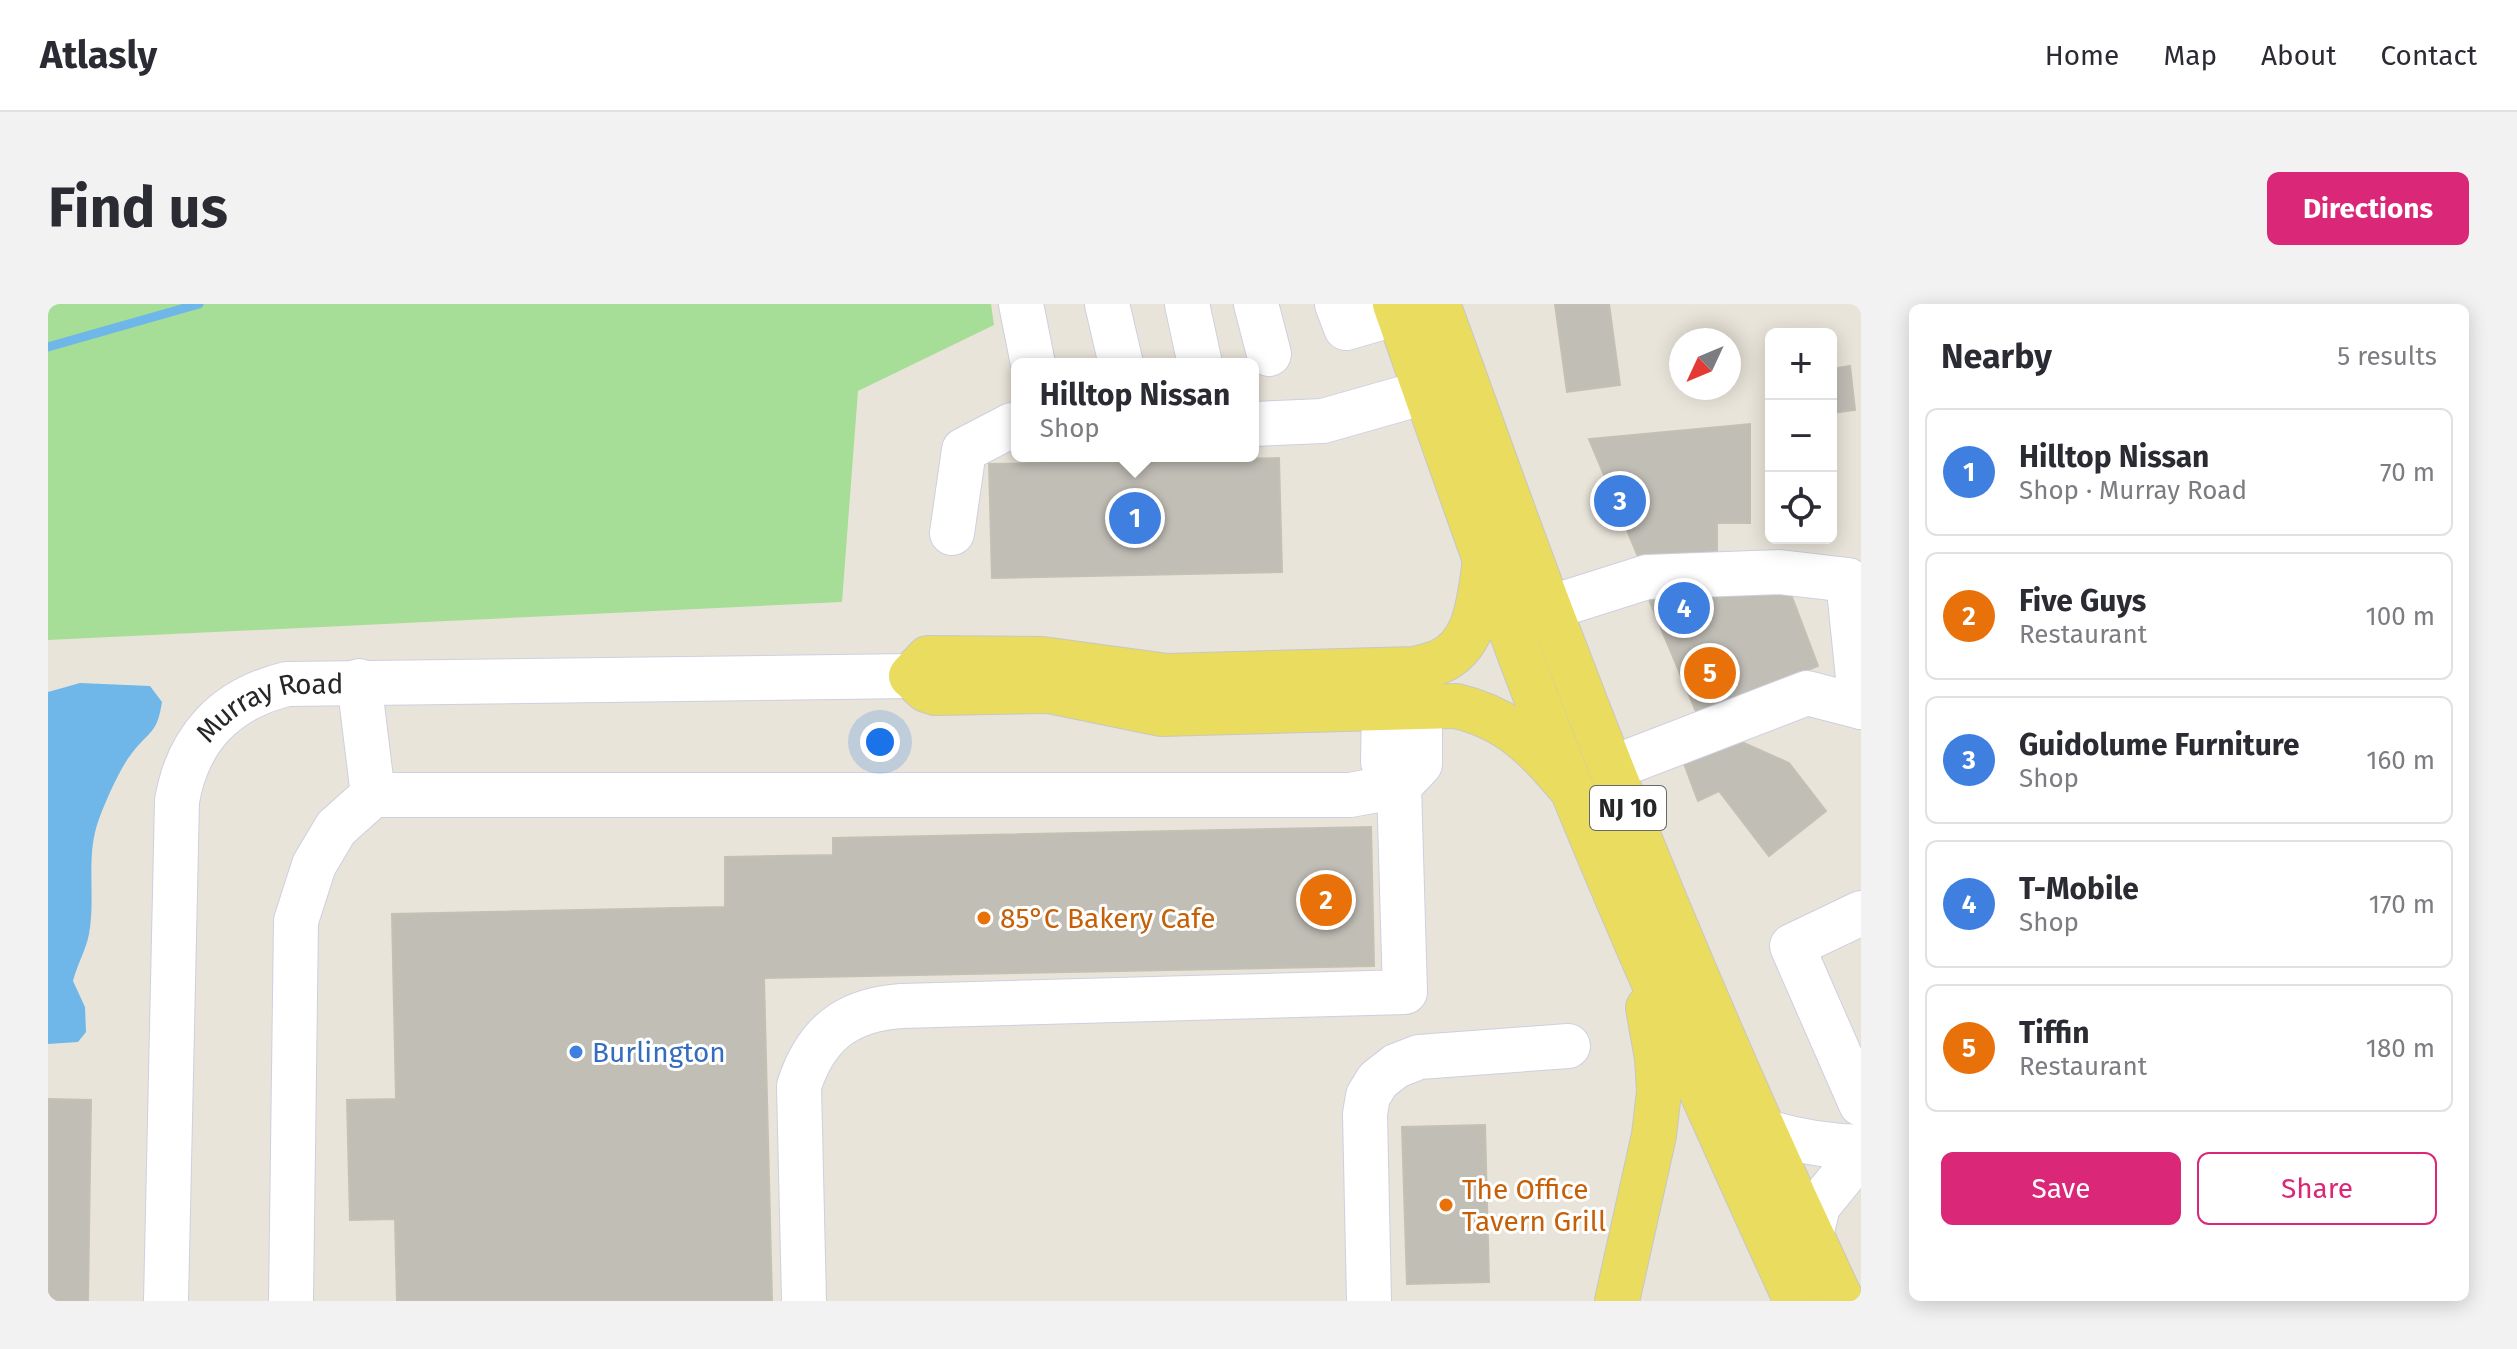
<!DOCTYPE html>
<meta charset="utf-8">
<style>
body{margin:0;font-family:"Fira Sans",sans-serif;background:#f2f2f3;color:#2b2b33}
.controls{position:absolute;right:24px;top:24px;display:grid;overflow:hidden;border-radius:12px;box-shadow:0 4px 20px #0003}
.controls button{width:72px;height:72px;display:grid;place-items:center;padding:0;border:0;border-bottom:2px solid #e1e1e2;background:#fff;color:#2b2b33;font:40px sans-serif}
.compass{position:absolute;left:1621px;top:24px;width:72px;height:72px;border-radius:50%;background:#fff;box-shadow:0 4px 20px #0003;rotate:226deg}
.you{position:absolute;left:832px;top:438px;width:28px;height:28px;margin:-20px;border:6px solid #fff;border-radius:50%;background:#1a73e8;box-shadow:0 0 0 12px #1a73e833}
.badge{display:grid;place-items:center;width:52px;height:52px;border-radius:50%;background:#db2777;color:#fff;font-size:26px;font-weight:700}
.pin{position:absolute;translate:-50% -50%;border:4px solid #fff;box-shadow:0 2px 8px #0006}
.popup{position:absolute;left:963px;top:54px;width:248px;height:104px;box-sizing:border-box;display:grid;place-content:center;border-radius:12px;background:#fff;filter:drop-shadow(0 2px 6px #0005);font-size:26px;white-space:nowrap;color:#7c7c81}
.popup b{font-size:30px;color:#2b2b33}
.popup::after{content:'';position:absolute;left:50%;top:100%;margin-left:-16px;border:16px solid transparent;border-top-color:#fff}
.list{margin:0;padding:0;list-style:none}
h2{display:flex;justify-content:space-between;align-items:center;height:104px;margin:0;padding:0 32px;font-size:34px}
h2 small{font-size:26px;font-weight:400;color:#7c7c81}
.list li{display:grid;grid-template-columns:52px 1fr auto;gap:24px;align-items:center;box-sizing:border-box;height:128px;margin:0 16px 16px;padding:0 16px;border:2px solid #e1e1e2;border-radius:12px}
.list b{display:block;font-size:30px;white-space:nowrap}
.list p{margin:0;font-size:26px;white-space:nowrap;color:#7c7c81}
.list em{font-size:26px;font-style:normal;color:#7c7c81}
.actions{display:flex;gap:16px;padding:24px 32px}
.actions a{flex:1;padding:18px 0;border:2px solid #db2777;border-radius:12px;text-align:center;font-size:28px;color:#db2777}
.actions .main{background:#db2777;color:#fff}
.icon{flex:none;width:44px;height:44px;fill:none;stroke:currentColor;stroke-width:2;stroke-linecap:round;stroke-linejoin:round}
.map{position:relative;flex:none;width:1813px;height:997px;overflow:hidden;border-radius:12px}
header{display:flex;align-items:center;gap:48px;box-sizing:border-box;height:112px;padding:0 40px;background:#fff;border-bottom:2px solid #e1e1e2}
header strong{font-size:38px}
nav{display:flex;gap:44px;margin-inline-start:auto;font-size:28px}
.intro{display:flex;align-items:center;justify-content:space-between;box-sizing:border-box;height:192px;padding:0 48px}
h1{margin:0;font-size:56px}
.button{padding:20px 36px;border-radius:12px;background:#db2777;color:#fff;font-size:28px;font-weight:700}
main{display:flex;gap:48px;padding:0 48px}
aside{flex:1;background:#fff;border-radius:12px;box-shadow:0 4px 20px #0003}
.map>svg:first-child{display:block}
.green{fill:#a6de97}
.water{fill:#6fb7e8}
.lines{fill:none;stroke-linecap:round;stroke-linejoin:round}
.stream{stroke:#6fb7e8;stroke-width:9}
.building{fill:#c1beb6;stroke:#c4c0b3;stroke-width:2}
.minor-casing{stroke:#cecfe0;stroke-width:46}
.major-casing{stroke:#c7c7c7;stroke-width:46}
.minor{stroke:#fff;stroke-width:44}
.major{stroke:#e9dc5e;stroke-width:44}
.food-dot{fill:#e8710a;stroke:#fff;stroke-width:3}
.shop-dot{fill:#3f7fe0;stroke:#fff;stroke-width:3}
.labels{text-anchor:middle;stroke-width:6;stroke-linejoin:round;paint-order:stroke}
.shield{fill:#fff;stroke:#686868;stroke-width:2}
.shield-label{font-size:26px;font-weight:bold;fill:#272727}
.street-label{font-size:28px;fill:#272727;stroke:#fff}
.food-label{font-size:28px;fill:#c56008;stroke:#fff;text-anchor:start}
.shop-label{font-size:28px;fill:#366cbe;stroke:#fff;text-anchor:start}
</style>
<header>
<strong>Atlasly</strong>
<nav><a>Home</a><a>Map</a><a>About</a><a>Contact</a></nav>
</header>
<div class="intro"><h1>Find us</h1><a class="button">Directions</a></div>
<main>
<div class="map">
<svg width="1813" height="997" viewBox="0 0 1813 997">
<rect width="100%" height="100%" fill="#e9e4d9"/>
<polygon class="green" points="0,0 943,0 946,21 810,87 794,298 0,336"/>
<path class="water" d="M32 379 102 382 114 398C109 430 102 426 84 449 72 464 58 496 51 515 37 552 48 592 41 630 38 646 29 661 25 677L37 703 38 728 30 738 0 740V388Z"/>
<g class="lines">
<polyline class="stream" points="0,43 151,0"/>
</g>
<g class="building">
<polygon points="1507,0 1561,0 1572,81 1519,88"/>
<polygon points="1802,62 1807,106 1783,109 1783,65"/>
<polygon points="1702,120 1702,219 1669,219 1669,248 1591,255 1541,135"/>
<polygon points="1231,154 1234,268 944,274 941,160"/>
<polygon points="1741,285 1770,362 1649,410 1599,291"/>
<polygon points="1678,431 1741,459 1778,507 1721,552 1671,487 1650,497 1632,449"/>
<polygon points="1323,523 1326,662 716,674 724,997 349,997 347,915 302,916 299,796 348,795 344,610 677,603 677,553 785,551 785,534"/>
<polygon points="0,795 43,796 40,997 0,997"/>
<polygon points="1437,821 1441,978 1359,980 1354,823"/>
</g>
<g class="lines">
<g class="minor-casing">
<g id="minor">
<polyline points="973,0 985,60"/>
<polyline points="1059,0 1073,60"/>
<polyline points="1139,0 1152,60"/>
<polyline points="1208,0 1221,50"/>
<polyline points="1289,0 1298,24 1350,9"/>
<polyline points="1205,120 1275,117 1377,88"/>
<polyline points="904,229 916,146 964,121 969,121"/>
<polyline points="1501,304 1599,273 1732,268 1800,276 1813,403"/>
<polyline points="1336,404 1335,458 1351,482 1372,460 1372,403"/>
<polyline points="1564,464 1759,389 1813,403"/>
<path d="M325 491H1302L1351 482 1357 688 853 702C798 706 768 730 751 782L756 997"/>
<polyline points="1813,609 1744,642 1813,800"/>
<path d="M1716 827C1749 838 1778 842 1813 843"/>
<polyline points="1763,931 1770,902 1813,849"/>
<path id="s1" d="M118 997 129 497C140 434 177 395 239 380L863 372"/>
<polyline points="243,997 248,617 266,561 288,524 325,491 311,377"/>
<polyline points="1321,997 1317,810 1320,792 1330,776 1348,762 1371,753 1520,742"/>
</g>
</g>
<g class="major-casing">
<g id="major">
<path d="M1347 0C1404 163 1460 327 1525 488 1595 659 1671 829 1748 997"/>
<path d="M1390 0C1431 112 1470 224 1513 335 1598 559 1692 780 1794 997"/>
<path d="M1437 257C1431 294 1430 341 1391 358 1383 361 1374 363 1366 365L1119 372 994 355 880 354 863 372 878 386 887 389 1001 387 1113 410 1408 402C1464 415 1489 445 1525 487"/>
<polyline points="1569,997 1606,831 1611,788 1609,754 1600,704"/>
</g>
</g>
<use href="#minor" class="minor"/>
<use href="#major" class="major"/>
</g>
<g class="food-dot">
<circle cx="936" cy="614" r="8"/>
<circle cx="1398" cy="901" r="8"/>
</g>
<circle class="shop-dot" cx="528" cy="748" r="8"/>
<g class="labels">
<rect class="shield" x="1542" y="482" width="76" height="44" rx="6"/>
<g class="shield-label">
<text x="1580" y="513">NJ 10</text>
</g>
<g class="street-label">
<text dy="10" stroke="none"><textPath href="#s1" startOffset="648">Murray Road</textPath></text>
</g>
<g class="food-label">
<text x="952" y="624">85°C Bakery Cafe</text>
<text x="1414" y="895">The Office<tspan x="1414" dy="32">Tavern Grill</tspan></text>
</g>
<g class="shop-label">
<text x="544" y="758">Burlington</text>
</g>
</g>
</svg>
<div class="controls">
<button>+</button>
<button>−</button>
<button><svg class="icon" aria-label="locate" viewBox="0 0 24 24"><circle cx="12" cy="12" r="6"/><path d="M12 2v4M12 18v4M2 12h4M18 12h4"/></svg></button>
</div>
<svg class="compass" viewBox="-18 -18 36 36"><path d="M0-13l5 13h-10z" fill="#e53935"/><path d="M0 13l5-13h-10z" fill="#7c7c81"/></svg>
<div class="you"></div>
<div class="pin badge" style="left:1087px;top:214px;background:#3f7fe0">1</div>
<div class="popup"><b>Hilltop Nissan</b>Shop</div>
<div class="pin badge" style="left:1278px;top:596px;background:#e8710a">2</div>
<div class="pin badge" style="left:1572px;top:197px;background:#3f7fe0">3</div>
<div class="pin badge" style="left:1636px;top:304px;background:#3f7fe0">4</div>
<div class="pin badge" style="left:1662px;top:369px;background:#e8710a">5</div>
</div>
<aside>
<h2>Nearby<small>5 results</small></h2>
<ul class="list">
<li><span class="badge" style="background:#3f7fe0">1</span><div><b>Hilltop Nissan</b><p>Shop · Murray Road</p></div><em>70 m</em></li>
<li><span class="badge" style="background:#e8710a">2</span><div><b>Five Guys</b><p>Restaurant</p></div><em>100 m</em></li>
<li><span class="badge" style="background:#3f7fe0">3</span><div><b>Guidolume Furniture</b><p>Shop</p></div><em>160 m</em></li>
<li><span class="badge" style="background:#3f7fe0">4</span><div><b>T-Mobile</b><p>Shop</p></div><em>170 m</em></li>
<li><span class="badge" style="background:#e8710a">5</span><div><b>Tiffin</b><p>Restaurant</p></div><em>180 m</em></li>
</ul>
<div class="actions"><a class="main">Save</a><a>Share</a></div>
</aside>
</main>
